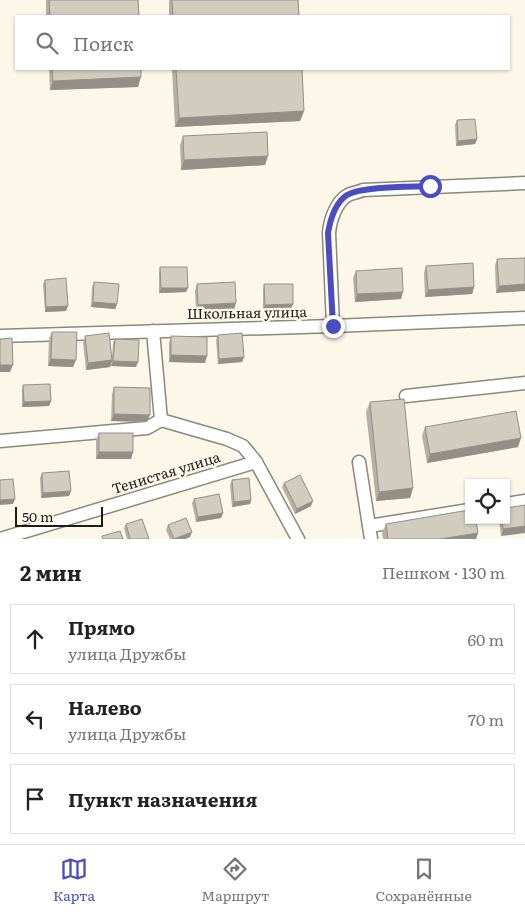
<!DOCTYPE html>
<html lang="ru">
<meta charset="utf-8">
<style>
body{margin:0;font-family:Literata,serif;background:#f6f6f6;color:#222}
.controls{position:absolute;right:15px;bottom:15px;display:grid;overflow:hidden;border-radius:0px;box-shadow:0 1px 4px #0004}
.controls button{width:45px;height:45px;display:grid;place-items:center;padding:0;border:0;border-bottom:1px solid #e0e0e0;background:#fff;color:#222;font:25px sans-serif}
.scale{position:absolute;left:15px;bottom:12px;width:88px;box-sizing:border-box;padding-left:5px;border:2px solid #1e1c18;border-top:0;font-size:14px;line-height:18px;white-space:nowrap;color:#1e1c18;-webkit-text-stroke:4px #fdf7ea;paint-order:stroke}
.stop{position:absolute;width:15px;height:15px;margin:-11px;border:4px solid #4c4cc2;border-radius:50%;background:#fff}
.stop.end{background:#4c4cc2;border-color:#fff;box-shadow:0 1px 5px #0008}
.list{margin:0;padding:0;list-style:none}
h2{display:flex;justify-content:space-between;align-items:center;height:65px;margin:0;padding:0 20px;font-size:21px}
h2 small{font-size:16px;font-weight:400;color:#767676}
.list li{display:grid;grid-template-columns:32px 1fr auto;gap:15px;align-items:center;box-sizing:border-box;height:70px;margin:0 10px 10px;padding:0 10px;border:1px solid #e0e0e0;border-radius:0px}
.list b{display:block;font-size:19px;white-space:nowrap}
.list p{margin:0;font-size:16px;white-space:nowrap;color:#767676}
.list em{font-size:16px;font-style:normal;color:#767676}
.icon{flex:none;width:28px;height:28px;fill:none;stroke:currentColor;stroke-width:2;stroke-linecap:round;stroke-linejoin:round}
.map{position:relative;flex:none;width:525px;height:539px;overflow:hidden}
.search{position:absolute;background:#fff;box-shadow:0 1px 4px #0004;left:15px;right:15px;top:15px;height:55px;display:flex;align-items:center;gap:12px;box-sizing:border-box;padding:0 18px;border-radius:0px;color:#767676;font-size:19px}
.sheet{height:305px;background:#fff}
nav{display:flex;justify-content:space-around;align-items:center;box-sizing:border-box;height:70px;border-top:1px solid #e0e0e0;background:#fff;font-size:14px;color:#767676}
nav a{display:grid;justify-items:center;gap:2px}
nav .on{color:#4c4cc2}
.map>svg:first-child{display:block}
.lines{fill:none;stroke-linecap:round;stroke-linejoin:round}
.minor-casing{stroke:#8d887c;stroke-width:15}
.minor{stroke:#fff;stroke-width:12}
.wall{fill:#b5afa4}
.shaded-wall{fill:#938f86}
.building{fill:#d2ccbf;stroke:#938f86}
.route{stroke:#4c4cc2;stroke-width:6}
.labels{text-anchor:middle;stroke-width:5;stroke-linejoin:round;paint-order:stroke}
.street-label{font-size:14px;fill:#1e1c18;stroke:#fdf7ea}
</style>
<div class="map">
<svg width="525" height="539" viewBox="0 0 525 539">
<rect width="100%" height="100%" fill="#fdf7ea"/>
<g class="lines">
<g class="minor-casing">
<g id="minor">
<path d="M333 326 329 233C330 220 336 202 348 195 352 193 359 192 363 190L525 183"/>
<polyline points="153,331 161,420 227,439 243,446 256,462"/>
<polyline points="0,336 333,326 525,318"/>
<polyline points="406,396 525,383"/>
<polyline points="0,441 147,428 161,420"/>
<polyline points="359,462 369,526"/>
<polyline points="506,504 525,501"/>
<polyline points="0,539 256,462 298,539"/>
<polyline points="371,539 369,526 469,510"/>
</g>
</g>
<use href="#minor" class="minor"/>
</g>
<g class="wall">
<polygon points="46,0 138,0 139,16 46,16"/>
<polygon points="169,0 298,0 299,16 169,16"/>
<polygon points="49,69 141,69 138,87 50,90"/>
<polygon points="172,69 302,69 304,111 300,121 175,127"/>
<polygon points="457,120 477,139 475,144 456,146 455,125"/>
<polygon points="183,136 265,165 181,170 180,145"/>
<polygon points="525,258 496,293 495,266 497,259"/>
<polygon points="426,266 474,287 472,294 425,297 424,273"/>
<polygon points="160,267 186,292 159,293 159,272"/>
<polygon points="356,271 401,299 355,302 353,278"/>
<polygon points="45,280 66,311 45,312 43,284"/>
<polygon points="94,282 117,304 115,309 91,307 92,287"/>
<polygon points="197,284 234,310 196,312 195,291"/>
<polygon points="264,284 293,304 291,309 263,310 263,289"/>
<polygon points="52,332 73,367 48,366 49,339"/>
<polygon points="218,335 244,357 242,362 218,364 216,340"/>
<polygon points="85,336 112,357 113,343 115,339 136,367 111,366 112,362 110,367 86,370 83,343"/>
<polygon points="171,336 205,363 169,362 169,343"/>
<polygon points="23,385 51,401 49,406 22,407 22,390"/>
<polygon points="114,387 147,422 111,421 112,394"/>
<polygon points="370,402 413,488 410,498 376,501 366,412"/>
<polygon points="425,427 518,447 427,463 422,436"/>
<polygon points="99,433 133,452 131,459 96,459 96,440"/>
<polygon points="42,473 71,491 69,496 41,498 40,478"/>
<polygon points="232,480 251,500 250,504 232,507 230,485"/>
<polygon points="284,483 311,506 295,514 282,487"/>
<polygon points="194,499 223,513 221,518 196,522 192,503"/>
<polygon points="499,520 506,520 501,536"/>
<polygon points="126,524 149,539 127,539 124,528"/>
<polygon points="386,524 478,533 476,539 383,539 382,533"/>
<polygon points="168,525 190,537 185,539 170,539 166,530"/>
</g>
<g class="shaded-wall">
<polygon points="141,77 138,87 50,90 53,81"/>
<polygon points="304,111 300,121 175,127 179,118"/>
<polygon points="477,139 475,144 456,146 458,141"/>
<polygon points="268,156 265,165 181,170 184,160"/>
<polygon points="525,284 525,291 496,293 499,286"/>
<polygon points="474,287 472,294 425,297 428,290"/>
<polygon points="161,288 188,288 186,292 159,293"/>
<polygon points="403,292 401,299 355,302 357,294"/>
<polygon points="93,302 117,304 115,309 91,307"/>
<polygon points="236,303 234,310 196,312 198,305"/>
<polygon points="293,304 291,309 263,310 265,305"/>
<polygon points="68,306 66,311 45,312 46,307"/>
<polygon points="171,355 207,356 205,363 169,362"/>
<polygon points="244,357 242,362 218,364 219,359"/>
<polygon points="51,359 76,360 73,367 48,366"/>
<polygon points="112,360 110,367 86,370 88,363"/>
<polygon points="113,361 138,362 136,367 111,366"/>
<polygon points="0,365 13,365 10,372 0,372"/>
<polygon points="51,401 49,406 22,407 24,402"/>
<polygon points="114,414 150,415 147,422 111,421"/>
<polygon points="521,438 518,447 427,463 430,454"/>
<polygon points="99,452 133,452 131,459 96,459"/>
<polygon points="413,488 410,498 376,501 379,492"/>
<polygon points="71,491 69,496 41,498 43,493"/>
<polygon points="15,499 13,504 0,505 0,500"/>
<polygon points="251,500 250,504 232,507 234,502"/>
<polygon points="313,501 311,506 295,514 297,509"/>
<polygon points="223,513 221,518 196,522 198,517"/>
<polygon points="525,526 525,533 501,536 503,529"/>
<polygon points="192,532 190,537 185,539 175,539"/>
<polygon points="478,533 476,539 440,539"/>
</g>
<g class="building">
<polygon points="49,0 138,0 139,16 50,16"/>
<polygon points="172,0 298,0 299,16 173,16"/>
<polygon points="52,69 141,69 141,77 53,81"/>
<polygon points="176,69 302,69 304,111 179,118"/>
<polygon points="475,119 477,139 458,141 457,120"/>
<polygon points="267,132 268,156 184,160 183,136"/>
<polygon points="525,258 525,284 499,286 497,259"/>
<polygon points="473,263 474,287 428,290 426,266"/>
<polygon points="160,267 187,267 188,288 161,288"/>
<polygon points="402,268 403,292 357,294 356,271"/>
<polygon points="66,278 68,306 46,307 45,280"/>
<polygon points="94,282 119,284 117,304 93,302"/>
<polygon points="235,282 236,303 198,305 197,284"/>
<polygon points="264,284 293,284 293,304 265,305"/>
<polygon points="52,332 77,332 76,360 51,359"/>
<polygon points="109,333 112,360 88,363 85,336"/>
<polygon points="242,333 244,357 219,359 218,335"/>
<polygon points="171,336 207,337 207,356 171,355"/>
<polygon points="12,338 13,365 0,365 0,339"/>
<polygon points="115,339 139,340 138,362 113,361"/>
<polygon points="50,384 51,401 24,402 23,385"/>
<polygon points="114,387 150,388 150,415 114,414"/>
<polygon points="404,399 413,488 379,492 370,402"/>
<polygon points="516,411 521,438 430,454 425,427"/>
<rect x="99" y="433" width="34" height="19"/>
<polygon points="69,471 71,491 43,493 42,473"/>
<polygon points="300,475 313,501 297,509 284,483"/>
<polygon points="249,478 251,500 234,502 232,480"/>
<polygon points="13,479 15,499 0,500 0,480"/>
<polygon points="219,494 223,513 198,517 194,499"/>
<polygon points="525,505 525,526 503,529 502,520 506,520 506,508"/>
<polygon points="469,510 469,520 476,520 478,533 440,539 388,539 386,524"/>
<polygon points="186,518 192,532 174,539 168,525"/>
<polygon points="142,519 149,539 130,539 126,524"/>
<polygon points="120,531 123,539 103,539 102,536"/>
</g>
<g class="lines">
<path class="route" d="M333 326 328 233C330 221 335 203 347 195 363 186 410 187 430 186"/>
</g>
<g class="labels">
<g class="street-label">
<text transform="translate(247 313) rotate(-1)" y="5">Школьная улица</text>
<text transform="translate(166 473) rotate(-17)" y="5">Тенистая улица</text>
</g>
</g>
</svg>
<div class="controls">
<button><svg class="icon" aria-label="locate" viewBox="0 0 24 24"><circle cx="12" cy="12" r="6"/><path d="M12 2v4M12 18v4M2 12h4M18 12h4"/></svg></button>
</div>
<div class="scale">50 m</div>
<div class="stop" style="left:430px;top:186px"></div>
<div class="stop end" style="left:333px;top:326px"></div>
<div class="search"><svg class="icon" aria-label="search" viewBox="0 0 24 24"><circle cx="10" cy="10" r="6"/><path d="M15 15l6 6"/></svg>Поиск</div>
</div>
<section class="sheet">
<h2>2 мин<small>Пешком · 130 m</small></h2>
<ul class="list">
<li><svg class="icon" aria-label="ahead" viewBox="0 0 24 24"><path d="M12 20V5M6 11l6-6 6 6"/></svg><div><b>Прямо</b><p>улица Дружбы</p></div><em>60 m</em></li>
<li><svg class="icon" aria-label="left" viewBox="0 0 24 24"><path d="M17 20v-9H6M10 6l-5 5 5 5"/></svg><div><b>Налево</b><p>улица Дружбы</p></div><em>70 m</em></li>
<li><svg class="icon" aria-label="arrive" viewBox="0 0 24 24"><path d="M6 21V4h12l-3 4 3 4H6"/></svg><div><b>Пункт назначения</b></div></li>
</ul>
</section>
<nav>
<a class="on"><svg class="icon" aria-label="map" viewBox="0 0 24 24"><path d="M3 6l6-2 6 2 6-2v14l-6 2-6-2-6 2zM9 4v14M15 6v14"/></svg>Карта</a>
<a><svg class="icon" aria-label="directions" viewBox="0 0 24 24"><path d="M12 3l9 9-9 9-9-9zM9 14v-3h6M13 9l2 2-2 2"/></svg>Маршрут</a>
<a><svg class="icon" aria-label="saved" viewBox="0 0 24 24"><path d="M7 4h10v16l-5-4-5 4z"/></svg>Сохранённые</a>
</nav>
